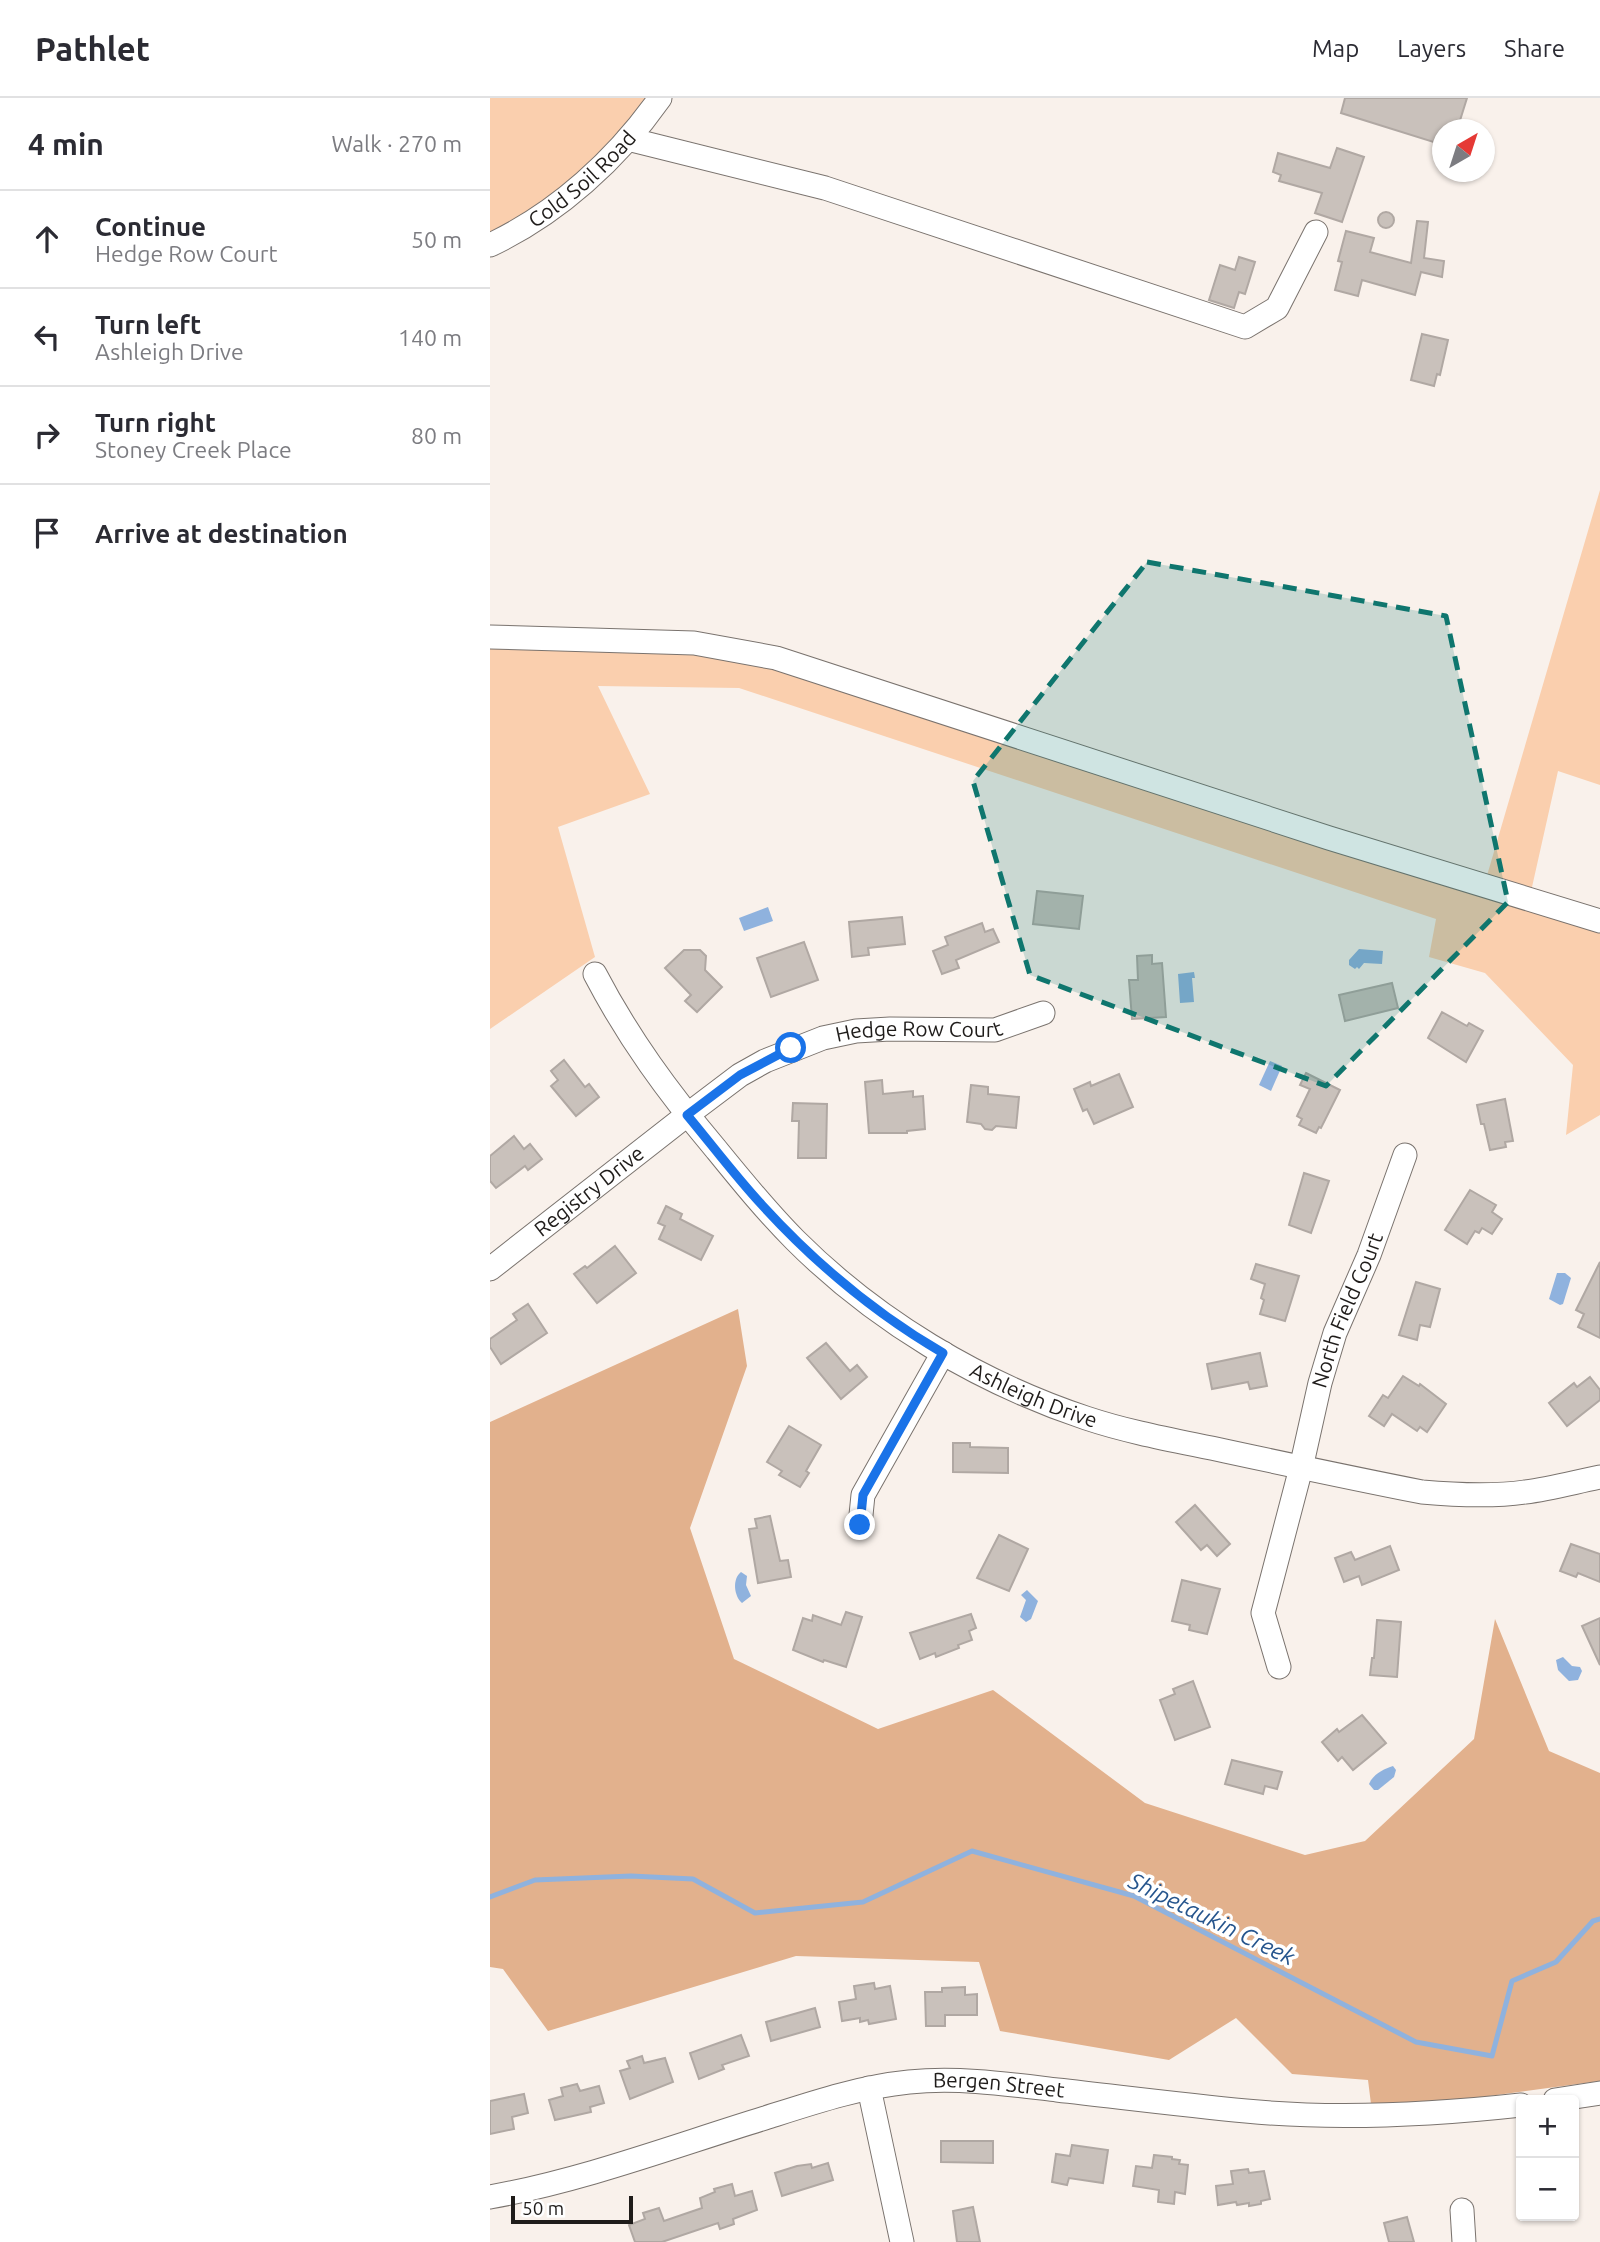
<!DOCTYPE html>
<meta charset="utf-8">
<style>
body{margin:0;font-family:Ubuntu,sans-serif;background:#f2f2f3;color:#2b2b33}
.controls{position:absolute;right:21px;bottom:21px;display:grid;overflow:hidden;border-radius:7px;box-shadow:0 2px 5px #0004}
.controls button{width:63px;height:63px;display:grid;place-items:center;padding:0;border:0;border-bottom:2px solid #e1e1e2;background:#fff;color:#2b2b33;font:35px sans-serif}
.compass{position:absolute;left:942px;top:21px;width:63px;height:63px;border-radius:50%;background:#fff;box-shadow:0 2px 5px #0004;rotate:39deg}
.scale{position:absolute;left:21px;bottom:18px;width:122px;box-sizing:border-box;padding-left:7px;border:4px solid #1f1c1a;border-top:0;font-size:19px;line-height:24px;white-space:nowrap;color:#1f1c1a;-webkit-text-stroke:5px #fff;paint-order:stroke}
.stop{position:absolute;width:21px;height:21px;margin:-16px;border:5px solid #1a73e8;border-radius:50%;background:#fff}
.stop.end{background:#1a73e8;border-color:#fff;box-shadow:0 2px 7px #0008}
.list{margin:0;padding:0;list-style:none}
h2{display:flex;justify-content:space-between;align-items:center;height:91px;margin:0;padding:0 28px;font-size:30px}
h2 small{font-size:23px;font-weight:400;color:#7c7c81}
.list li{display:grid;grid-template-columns:46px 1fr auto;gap:21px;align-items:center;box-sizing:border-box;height:98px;padding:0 28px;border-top:2px solid #e1e1e2}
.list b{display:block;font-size:26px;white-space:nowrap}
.list p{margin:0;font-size:23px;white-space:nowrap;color:#7c7c81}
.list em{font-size:23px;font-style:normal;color:#7c7c81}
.icon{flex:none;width:38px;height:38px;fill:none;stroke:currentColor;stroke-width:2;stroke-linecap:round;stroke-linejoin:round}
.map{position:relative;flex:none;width:1110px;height:2144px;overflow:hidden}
header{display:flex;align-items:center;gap:42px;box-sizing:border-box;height:98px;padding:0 35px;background:#fff;border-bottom:2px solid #e1e1e2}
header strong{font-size:33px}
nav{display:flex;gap:38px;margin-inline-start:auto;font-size:24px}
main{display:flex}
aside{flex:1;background:#fff}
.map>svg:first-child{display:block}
.green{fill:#facfae}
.forest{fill:#e2b18d}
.water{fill:#8fb2de}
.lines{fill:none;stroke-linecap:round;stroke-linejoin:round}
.stream{stroke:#8fb2de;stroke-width:5}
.building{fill:#c9c1bb;stroke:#b0a8a3;stroke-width:2}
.minor-casing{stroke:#7a736e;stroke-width:25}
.minor{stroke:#fff;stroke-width:23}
.route{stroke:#1a73e8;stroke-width:9}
.marked{fill:#0f766e;fill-opacity:0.2;stroke:#0f766e;stroke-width:5;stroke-dasharray:14 9;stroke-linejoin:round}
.labels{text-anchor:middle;stroke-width:7;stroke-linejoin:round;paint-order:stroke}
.street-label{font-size:21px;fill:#1f1c1a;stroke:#fff}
.water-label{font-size:23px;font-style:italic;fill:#26558d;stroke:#fff}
</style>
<header>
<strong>Pathlet</strong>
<nav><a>Map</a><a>Layers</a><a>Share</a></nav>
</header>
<main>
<aside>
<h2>4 min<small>Walk · 270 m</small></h2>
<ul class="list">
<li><svg class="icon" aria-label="ahead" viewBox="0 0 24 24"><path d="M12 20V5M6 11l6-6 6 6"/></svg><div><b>Continue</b><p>Hedge Row Court</p></div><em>50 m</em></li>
<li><svg class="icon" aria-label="left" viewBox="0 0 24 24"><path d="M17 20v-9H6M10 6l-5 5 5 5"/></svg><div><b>Turn left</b><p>Ashleigh Drive</p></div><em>140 m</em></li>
<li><svg class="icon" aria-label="right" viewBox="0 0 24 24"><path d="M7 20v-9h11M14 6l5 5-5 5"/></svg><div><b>Turn right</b><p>Stoney Creek Place</p></div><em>80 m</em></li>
<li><svg class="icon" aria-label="arrive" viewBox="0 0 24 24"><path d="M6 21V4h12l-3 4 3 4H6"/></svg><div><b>Arrive at destination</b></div></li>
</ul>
</aside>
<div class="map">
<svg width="1110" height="2144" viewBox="0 0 1110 2144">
<rect width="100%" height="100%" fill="#f9f1eb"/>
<g class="green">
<polygon points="0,0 170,0 143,35 0,147"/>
<polygon points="1110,392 1110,687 1068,673 1040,798 1110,822 1110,1017 1076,1037 1083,967 995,875 939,859 946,821 249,590 108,588 160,696 68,729 105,859 0,931 0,550 264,558 996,781"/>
</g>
<polygon class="forest" points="248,1211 257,1268 200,1430 244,1561 388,1631 503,1592 655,1705 815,1757 875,1743 984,1641 1005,1521 1059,1653 1110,1675 1110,1983 882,2014 878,1982 802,1976 746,1920 679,1962 510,1933 489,1864 306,1858 58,1933 13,1871 0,1869 0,1324"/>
<g class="water">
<polygon points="278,809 283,823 254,833 249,820"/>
<polygon points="869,851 893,853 892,866 874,865 869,871 867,869 865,871 859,867 859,862"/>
<polygon points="704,874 705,880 702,880 704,904 690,905 688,876"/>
<polygon points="780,963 792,968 781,993 769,987"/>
<polygon points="1067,1175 1075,1175 1081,1180 1073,1206 1070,1207 1059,1201"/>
<path d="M251 1474 257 1478 256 1487 261 1498 252 1505C244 1498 242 1481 251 1474Z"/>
<polygon points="537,1492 548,1503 541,1521 536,1524 530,1519 536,1502 531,1497"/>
<polygon points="1073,1559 1082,1568 1090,1569 1092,1573 1088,1582 1079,1583 1068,1572 1066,1562"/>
<path d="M903 1668 906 1672 904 1679 888 1692H884L879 1686C883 1676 894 1671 903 1668Z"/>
</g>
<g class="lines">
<polyline class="stream" points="0,1799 45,1782 141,1778 203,1781 265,1815 373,1804 482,1753 644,1798 926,1944 1002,1958 1022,1883 1066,1864 1103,1823 1110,1821"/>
</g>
<g class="building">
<polygon points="855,0 977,0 967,32 953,32 953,47 851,15"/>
<polygon points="847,50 874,59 852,124 825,115 832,95 789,83 791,77 783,74 788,55 840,70"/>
<circle cx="896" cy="122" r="8"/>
<polygon points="927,123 938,124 934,160 954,163 952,179 931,174 925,197 872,182 868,198 845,192 852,164 848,163 856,133 884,140 880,154 921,165"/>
<polygon points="749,159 765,164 755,196 749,194 744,210 719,202 730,167 745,172"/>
<polygon points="932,236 958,242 950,277 947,276 944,288 921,282"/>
<polygon points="547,793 593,798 589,831 543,826"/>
<polygon points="412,819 415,846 378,850 379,857 362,859 359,824"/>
<polygon points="492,825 495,834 503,831 509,844 466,862 469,870 452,876 443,853 458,847 455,839"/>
<polygon points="314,844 328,882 281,899 267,860"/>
<polygon points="194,852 210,852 216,858 215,872 232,889 207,914 195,903 201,897 175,870"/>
<polygon points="662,857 662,866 672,865 676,919 642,921 639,882 648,882 647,858"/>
<polygon points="902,885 908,910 855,923 849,897"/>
<polygon points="952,914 977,928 979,925 993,933 976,964 938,940"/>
<polygon points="74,962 95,989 99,986 109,999 86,1018 61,988 68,982 61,973"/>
<polygon points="816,975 850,992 831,1030 829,1029 826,1035 809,1027 812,1021 807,1018 820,991 810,987"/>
<polygon points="629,976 643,1009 604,1026 597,1011 593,1013 584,991 600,984 601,988"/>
<polygon points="392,982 393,996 423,993 423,999 433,998 435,1031 417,1033 417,1035 379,1035 375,984"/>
<polygon points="481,987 498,989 498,996 529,999 526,1030 506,1028 502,1032 495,1031 491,1026 477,1024"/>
<polygon points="1015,1001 1023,1043 1015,1044 1016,1049 1000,1052 994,1026 991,1026 987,1007"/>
<polygon points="303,1005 337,1006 336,1060 308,1060 309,1023 302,1023"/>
<polygon points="24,1038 34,1051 40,1046 52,1061 38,1072 35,1068 6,1090 0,1083 0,1058"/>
<polygon points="814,1075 839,1083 821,1135 799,1127"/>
<polygon points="980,1092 1006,1107 1002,1114 1012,1121 1002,1136 992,1130 989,1135 985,1133 977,1146 955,1132"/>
<polygon points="176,1108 192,1116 190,1121 223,1138 211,1162 169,1141 175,1128 168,1125"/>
<polygon points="125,1148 146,1175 107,1205 84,1176 95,1168 97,1170"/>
<polygon points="1110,1164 1110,1240 1088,1229 1094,1216 1086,1212"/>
<polygon points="766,1166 809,1178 795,1223 770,1216 774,1202 771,1200 775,1186 761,1181"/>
<polygon points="926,1184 950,1191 940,1229 930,1227 927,1242 909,1237"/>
<polygon points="38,1206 57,1235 11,1266 0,1249 0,1241 27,1222 23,1216"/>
<polygon points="336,1245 360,1273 367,1267 377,1279 351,1301 317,1260"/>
<polygon points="770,1255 777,1288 760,1291 758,1284 722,1291 717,1266"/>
<polygon points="913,1278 929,1288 930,1286 956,1306 937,1334 930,1329 927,1333 902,1316 894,1328 879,1318 893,1297 898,1300"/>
<polygon points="1100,1279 1110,1292 1110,1302 1077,1328 1059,1305 1084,1285 1087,1289"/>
<polygon points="299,1328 331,1347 316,1373 319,1375 310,1389 289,1377 292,1373 277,1364"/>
<polygon points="463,1345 480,1345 480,1349 518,1350 518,1375 463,1374"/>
<polygon points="705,1407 740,1446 727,1458 717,1447 711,1452 686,1424"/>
<polygon points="280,1418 290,1463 298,1462 301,1479 268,1485 259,1431 267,1430 265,1421"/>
<polygon points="509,1437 538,1451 519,1493 487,1480"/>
<polygon points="1081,1446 1110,1456 1110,1484 1088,1475 1086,1479 1070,1473"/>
<polygon points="900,1448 909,1472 872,1487 869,1478 854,1484 845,1460 861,1454 865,1462"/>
<polygon points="692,1482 730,1491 717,1536 699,1532 700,1527 682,1523"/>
<polygon points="356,1514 372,1519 356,1569 334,1562 333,1564 303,1552 313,1520 322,1523 323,1517 351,1527"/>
<polygon points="481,1516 486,1530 479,1533 482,1542 468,1547 469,1550 446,1559 445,1555 430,1561 420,1535"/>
<polygon points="1110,1520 1110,1567 1092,1528"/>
<polygon points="887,1522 911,1524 907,1579 880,1577 882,1560 884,1560"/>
<polygon points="703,1583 720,1629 685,1642 670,1602 685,1596 683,1591"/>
<polygon points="872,1617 896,1645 863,1672 852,1659 848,1663 832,1644 847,1631 849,1634"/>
<polygon points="742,1662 792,1674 787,1691 775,1688 773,1696 735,1686"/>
<polygon points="384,1885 385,1891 400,1888 406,1921 379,1926 378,1922 370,1924 370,1920 352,1923 349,1904 366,1901 364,1888"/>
<polygon points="475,1889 475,1897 487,1896 487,1917 455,1917 455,1928 436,1928 435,1894 452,1894 452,1890"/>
<polygon points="325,1910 330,1929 281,1943 276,1924"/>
<polygon points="251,1937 259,1958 232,1967 234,1971 209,1981 200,1955"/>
<polygon points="152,1958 154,1965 175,1960 183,1984 140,2001 130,1973 140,1970 137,1963"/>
<polygon points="87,1986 90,1993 109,1988 114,2005 100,2009 101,2014 65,2022 59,2002 73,1998 71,1990"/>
<polygon points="34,1996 38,2015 22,2019 24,2031 0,2036 0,2003"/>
<polygon points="451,2043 503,2043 503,2065 451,2064"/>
<polygon points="582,2047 618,2052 613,2085 579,2080 577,2087 562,2084 566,2056 580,2058"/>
<polygon points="664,2057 682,2059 682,2061 690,2062 689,2066 698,2067 695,2096 685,2094 684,2106 668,2104 669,2092 643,2088 646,2068 662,2070"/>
<polygon points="338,2065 343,2082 292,2098 285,2075 307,2068 321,2066 322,2070"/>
<polygon points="758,2071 759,2075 774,2073 780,2101 771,2103 771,2106 759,2108 759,2105 747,2107 746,2104 728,2107 726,2088 743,2086 741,2073"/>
<polygon points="242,2086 245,2098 262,2093 267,2112 243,2121 244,2126 230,2131 228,2125 172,2144 145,2144 139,2127 155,2121 153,2115 169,2110 174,2123 212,2110 210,2100 225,2094 224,2091"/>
<polygon points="483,2109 490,2144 467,2144 463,2113"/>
<polygon points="917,2119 924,2144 899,2144 894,2125"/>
</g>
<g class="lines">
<g class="minor-casing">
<g id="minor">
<polyline points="138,41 335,90 755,229 787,210 826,134"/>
<path id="s1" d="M0 147C68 115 127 61 170 0"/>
<polyline points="0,539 204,545 286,560 839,740 1110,823"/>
<path id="s2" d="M105 876C139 941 178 994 225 1050 251 1082 276 1113 305 1142 385 1222 488 1284 596 1320 641 1335 688 1343 735 1353 800 1367 866 1381 932 1394 966 1397 1001 1399 1035 1394 1060 1391 1085 1384 1110 1379"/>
<path id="s3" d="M0 1171 197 1017 250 977 275 963 333 940 366 933 400 931 505 932 553 915"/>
<polyline points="370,1427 373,1397 453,1255"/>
<path id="s4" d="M789 1569 773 1515 811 1370 830 1285 845 1235 879 1157 915 1057"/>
<polyline points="379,1990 412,2144"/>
<polyline points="1065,2002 1110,1995"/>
<path id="s5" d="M0 2099C94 2082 184 2048 275 2020 322 2005 369 1989 419 1984 468 1979 517 1986 567 1992 630 1999 693 2007 756 2013 848 2022 940 2017 1031 2007"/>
<polyline points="972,2112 974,2144"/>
</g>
</g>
<use href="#minor" class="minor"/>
</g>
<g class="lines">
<path class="route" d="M301 950 250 977 197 1017C222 1047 246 1079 272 1107 325 1165 386 1216 453 1255L373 1397 370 1427"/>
</g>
<path class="marked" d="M657 464 956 518 1018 804 836 988 540 877 483 683Z"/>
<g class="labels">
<g class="street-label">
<text dy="7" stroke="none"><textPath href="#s1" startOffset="114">Cold Soil Road</textPath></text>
<text dy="7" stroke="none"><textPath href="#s3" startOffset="504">Hedge Row Court</textPath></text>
<text dy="7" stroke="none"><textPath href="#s3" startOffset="126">Registry Drive</textPath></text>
<text dy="7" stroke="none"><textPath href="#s4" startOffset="371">North Field Court</textPath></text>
<text dy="7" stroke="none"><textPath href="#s2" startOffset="621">Ashleigh Drive</textPath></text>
<text dy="7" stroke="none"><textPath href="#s5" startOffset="525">Bergen Street</textPath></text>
</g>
<g class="water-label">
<text transform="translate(722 1821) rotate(26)" y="8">Shipetaukin Creek</text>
</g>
</g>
</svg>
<div class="controls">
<button>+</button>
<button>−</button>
</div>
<svg class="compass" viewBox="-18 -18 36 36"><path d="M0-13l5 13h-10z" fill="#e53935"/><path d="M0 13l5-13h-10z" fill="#7c7c81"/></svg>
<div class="scale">50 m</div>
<div class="stop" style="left:301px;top:950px"></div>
<div class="stop end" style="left:370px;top:1427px"></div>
</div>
</main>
